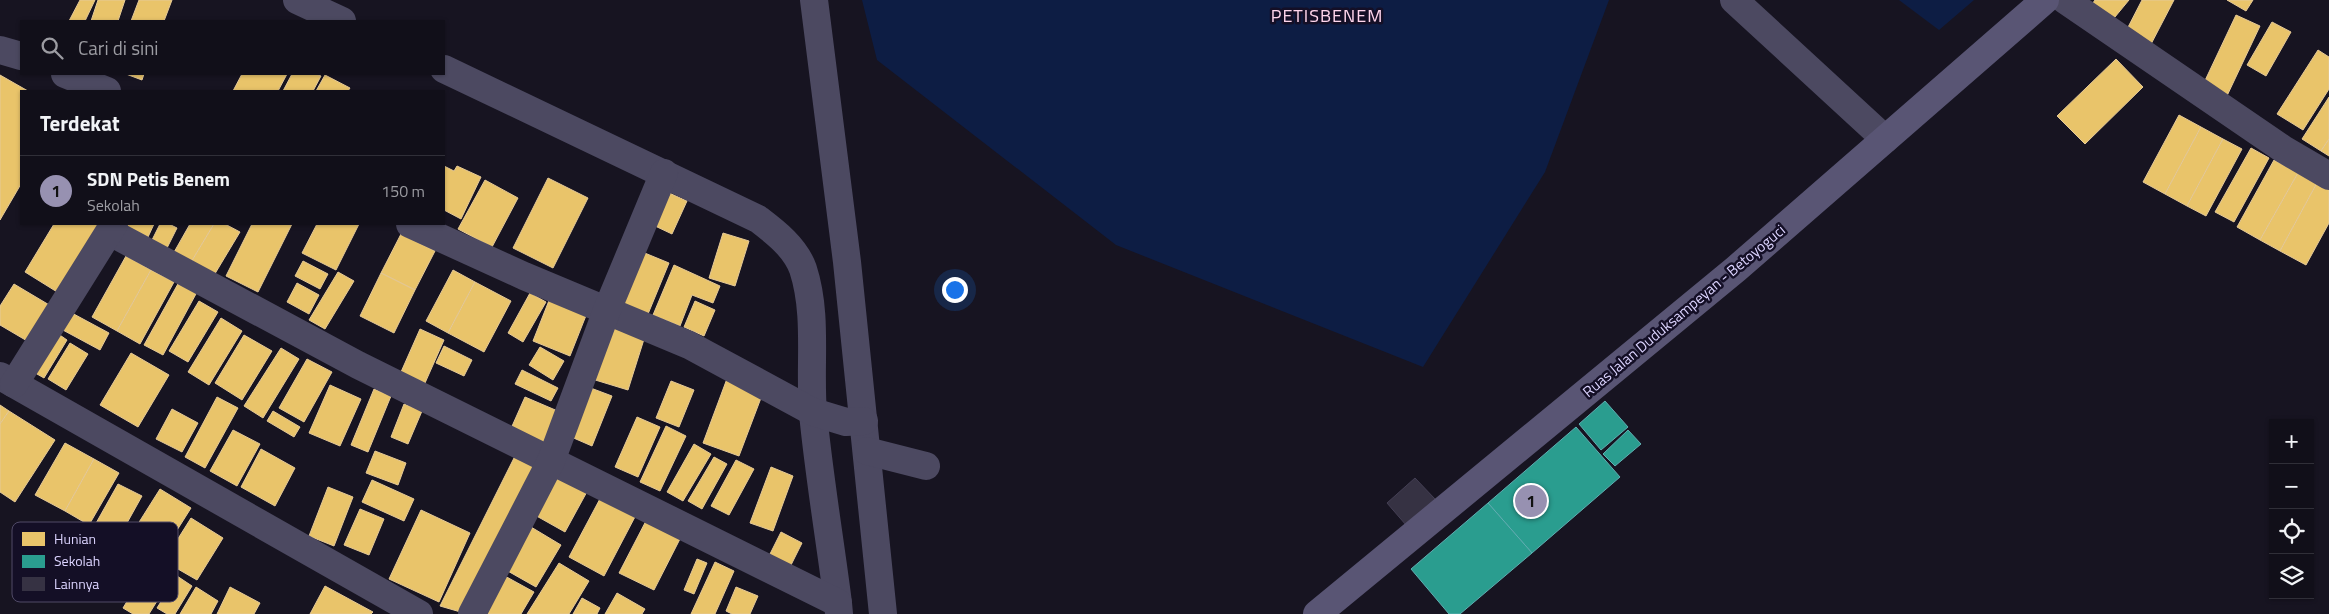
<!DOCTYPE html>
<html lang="id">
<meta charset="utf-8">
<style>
body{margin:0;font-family:"Titillium Web",sans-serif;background:#1e1d26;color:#f1f3f6}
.controls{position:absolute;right:15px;bottom:15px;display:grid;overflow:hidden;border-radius:0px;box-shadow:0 1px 4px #0004}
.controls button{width:45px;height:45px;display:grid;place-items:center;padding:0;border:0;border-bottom:1px solid #302f38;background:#110f19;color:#f1f3f6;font:25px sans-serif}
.you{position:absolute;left:954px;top:289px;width:18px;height:18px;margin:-12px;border:4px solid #fff;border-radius:50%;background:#1a73e8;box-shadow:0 0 0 8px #1a73e833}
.badge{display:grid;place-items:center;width:32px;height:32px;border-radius:50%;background:#9791b1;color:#111;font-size:16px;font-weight:700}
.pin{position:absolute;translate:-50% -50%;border:2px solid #fff;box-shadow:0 1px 5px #0006}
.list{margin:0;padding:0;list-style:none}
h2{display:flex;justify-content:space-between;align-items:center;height:65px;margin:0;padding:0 20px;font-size:21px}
h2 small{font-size:16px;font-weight:400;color:#9c9ca2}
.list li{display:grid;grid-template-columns:32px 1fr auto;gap:15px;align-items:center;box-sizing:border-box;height:70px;padding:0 20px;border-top:1px solid #302f38}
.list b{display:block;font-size:19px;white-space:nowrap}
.list p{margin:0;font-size:16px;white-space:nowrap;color:#9c9ca2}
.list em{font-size:16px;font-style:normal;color:#9c9ca2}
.icon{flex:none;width:28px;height:28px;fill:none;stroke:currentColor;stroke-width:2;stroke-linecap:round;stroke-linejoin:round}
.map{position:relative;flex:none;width:2329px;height:614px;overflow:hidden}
.search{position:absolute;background:#110f19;box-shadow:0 1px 4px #0004;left:20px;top:20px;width:425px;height:55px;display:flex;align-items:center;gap:12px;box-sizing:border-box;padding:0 18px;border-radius:0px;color:#9c9ca2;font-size:19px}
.panel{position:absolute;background:#110f19;box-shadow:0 1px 4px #0004;left:20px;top:90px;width:425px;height:135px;border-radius:0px}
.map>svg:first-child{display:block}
.water{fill:#0d1d44}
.homes{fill:#e9c46a;stroke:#e5c997}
.schools{fill:#2a9d8f;stroke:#5faeb1}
.building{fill:#363243;stroke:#443f54}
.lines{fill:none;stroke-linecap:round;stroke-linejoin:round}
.street{stroke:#4c4961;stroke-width:28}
.secondary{stroke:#595574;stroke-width:28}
.labels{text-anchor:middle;stroke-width:5;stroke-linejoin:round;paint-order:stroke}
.street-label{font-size:15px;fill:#dcd4ff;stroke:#140f26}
.quarter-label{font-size:18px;letter-spacing:1px;fill:#ffd6ed;stroke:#140f26}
.key{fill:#140f26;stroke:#504a67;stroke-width:1}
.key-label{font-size:14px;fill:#dcd4ff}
</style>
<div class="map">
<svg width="2329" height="614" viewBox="0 0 2329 614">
<rect width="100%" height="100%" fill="#171421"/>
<g class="water">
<polygon points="862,0 1609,0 1545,172 1423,367 1116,245 877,60"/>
<polygon points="1899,0 1974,0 1939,30"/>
</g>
<g class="homes">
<polygon points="80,0 95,0 85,21 69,21"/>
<polygon points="98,0 125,0 118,21 91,21"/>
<polygon points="139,0 172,0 164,21 131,21"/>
<polygon points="2095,0 2129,0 2110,23 2090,7"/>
<polygon points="2142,0 2174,0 2149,48 2124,35"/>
<polygon points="2227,0 2253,0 2246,11"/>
<polygon points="2236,15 2260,26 2225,100 2201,89"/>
<polygon points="2272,22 2291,32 2266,76 2247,65"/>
<polygon points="2318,50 2329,57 2329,89 2303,130 2277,114"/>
<polygon points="2116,59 2143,87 2085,144 2057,116"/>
<polygon points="126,74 144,74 142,80"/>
<polygon points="242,74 287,74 278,91 233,91"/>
<polygon points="292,74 316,74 321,76 313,91 283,91"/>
<polygon points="0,75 28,91 21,91 21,184 0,220"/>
<polygon points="325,75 350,88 348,91 316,91"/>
<polygon points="2329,97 2329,139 2321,151 2302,139"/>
<polygon points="2179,115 2201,127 2165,194 2143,182"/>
<polygon points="2201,127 2223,139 2187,206 2165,194"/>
<polygon points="2223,139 2242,149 2206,216 2187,206"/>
<polygon points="2329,139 2329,156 2321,151"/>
<polygon points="2251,148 2269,158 2234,222 2215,212"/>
<polygon points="2274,160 2298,173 2260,240 2237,227"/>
<polygon points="444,166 454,171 457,166 481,177 461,219 444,210"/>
<polygon points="2298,173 2317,183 2280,251 2260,240"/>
<polygon points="548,178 588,198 553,268 513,248"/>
<polygon points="485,180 518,198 492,247 458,229"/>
<polygon points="2317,183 2329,190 2329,223 2306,265 2280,251"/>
<polygon points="667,192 687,201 672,234 653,225"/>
<polygon points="54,224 105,224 62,295 25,272"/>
<polygon points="123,224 154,224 148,237"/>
<polygon points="160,224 169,224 177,228 166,250 151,242"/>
<polygon points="190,224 214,224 190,264 173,254"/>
<polygon points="214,224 225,224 240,232 213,277 190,264"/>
<polygon points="252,224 292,224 258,292 226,276"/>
<polygon points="317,224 359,224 336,270 302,253"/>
<polygon points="723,233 749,241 735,286 709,278"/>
<polygon points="401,234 435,251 415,290 381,273"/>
<polygon points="635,249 669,263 648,314 614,300"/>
<polygon points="126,256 151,270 117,331 92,317"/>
<polygon points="303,261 328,274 320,289 295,276"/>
<polygon points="674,265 720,286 713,303 692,295 680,326 653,315"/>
<polygon points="151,270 174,282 140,344 117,331"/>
<polygon points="453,270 475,282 448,333 426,321"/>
<polygon points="338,272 354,281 325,329 309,320"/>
<polygon points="381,273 415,290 394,333 360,316"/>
<polygon points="179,282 197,292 163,355 144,345"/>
<polygon points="475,282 511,301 484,352 448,333"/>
<polygon points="297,283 319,295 309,314 287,302"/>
<polygon points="14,284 56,309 34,345 0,325 0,306"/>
<polygon points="530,293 546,302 523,342 508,333"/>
<polygon points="550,298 587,313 570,356 533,341"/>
<polygon points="199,301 218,312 188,362 169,351"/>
<polygon points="695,301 715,310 704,336 684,327"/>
<polygon points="70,312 109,333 100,350 61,329"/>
<polygon points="221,318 242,331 209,385 188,372"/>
<polygon points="609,325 645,336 628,390 592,379"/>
<polygon points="420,329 444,340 425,383 401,372"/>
<polygon points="54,331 67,340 44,378 30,370"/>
<polygon points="244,335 272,351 242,400 215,383"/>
<polygon points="70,343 88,354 66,390 48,379"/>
<polygon points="444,346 472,360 464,376 436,363"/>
<polygon points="540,347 564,361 553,380 529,365"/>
<polygon points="281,348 299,359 263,418 244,406"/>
<polygon points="131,353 169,375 138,427 100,405"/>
<polygon points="307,359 332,372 304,422 279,408"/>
<polygon points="522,370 558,388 551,401 515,384"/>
<polygon points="728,376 764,390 739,456 703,443"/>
<polygon points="671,381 694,390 679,427 656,418"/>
<polygon points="330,385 361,399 340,446 309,433"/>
<polygon points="588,387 612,396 592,446 569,436"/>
<polygon points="374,389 391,396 368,452 351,445"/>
<polygon points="217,397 238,408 205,468 185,457"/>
<polygon points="525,397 560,412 544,448 509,433"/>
<polygon points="404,404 422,411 408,444 391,437"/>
<polygon points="0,405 9,411 0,424"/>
<polygon points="172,409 198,423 182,452 156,439"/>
<polygon points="9,411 55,440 15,502 0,492 0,424"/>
<polygon points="273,411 300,427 294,437 267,421"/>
<polygon points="637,417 660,427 638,477 615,467"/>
<polygon points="666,426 686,436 660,491 640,482"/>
<polygon points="233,430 260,444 237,486 210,471"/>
<polygon points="65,443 94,459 65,511 35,495"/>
<polygon points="694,444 711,454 683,501 667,492"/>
<polygon points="261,449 295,468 275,506 241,487"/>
<polygon points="375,451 406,463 398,485 366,473"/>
<polygon points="516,454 535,463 464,613 440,606"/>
<polygon points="714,457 727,464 702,509 688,501"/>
<polygon points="94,459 119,473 89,525 65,511"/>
<polygon points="736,460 754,469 729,515 711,506"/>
<polygon points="771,467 793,476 773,531 750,523"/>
<polygon points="557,470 589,488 565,532 533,514"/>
<polygon points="372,480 414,499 404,521 362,502"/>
<polygon points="118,484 142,496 92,586 68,573"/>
<polygon points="328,487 353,497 334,546 309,536"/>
<polygon points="160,489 191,508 150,573 119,554"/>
<polygon points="602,495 637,513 604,576 569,557"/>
<polygon points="360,509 384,519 369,555 344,545"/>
<polygon points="421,510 470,533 439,602 389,579"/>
<polygon points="648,517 682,535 654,590 619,573"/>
<polygon points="191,518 223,538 197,580 164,561"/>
<polygon points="531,527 561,545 536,587 506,570"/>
<polygon points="781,532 802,543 790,567 769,556"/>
<polygon points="697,559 707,563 694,594 684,590"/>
<polygon points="715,562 734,571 715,614 691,614"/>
<polygon points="559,563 589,581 569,614 527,614"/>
<polygon points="503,575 534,592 521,614 481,614"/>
<polygon points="177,576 192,586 175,614 167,614 157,608"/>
<polygon points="140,580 162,593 149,614 133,614 123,608"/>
<polygon points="325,586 373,612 371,614 310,614"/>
<polygon points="196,587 218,601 211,614 180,614"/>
<polygon points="230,587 260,603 254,614 217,614"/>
<polygon points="736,587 758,596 750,614 732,614 726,611"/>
<polygon points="617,593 645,609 642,614 605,614"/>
<polygon points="582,598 600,608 597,614 573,614"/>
</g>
<g class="schools">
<polygon points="1605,401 1628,427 1601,450 1579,424"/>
<polygon points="1576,427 1620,477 1532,553 1488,503"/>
<polygon points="1628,430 1641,444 1615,466 1603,454"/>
<polygon points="1488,503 1532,553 1460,614 1449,614 1411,569"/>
</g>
<polygon class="building" points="1415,478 1435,499 1406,525 1387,503"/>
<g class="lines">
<g class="street">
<polyline points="297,0 342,21"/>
<polyline points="814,0 847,262 883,614"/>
<polyline points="1734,0 1885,139"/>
<polyline points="2065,0 2283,149 2329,176"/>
<polyline points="0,50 21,56"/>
<path d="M444 69 758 219C775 232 795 247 803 269 818 315 809 366 813 413 819 476 830 540 838 603"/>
<polyline points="65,74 107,91"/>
<polyline points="410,224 524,276 689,345 813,412 846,422 864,421"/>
<polyline points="110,232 358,365 838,603 839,614"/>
<polyline points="0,376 419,614"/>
<polyline points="14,384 114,224"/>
<polyline points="867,451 926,466"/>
<polyline points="472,614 551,461 607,310 664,173"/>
</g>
<polyline class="secondary" points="1317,614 1736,269 2045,0"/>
</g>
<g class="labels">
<g class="street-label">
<text transform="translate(1684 311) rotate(-40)" y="5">Ruas Jalan Duduksampeyan - Betoyoguci</text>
</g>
<g class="quarter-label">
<text x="1327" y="22">PETISBENEM</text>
</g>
</g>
<rect x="12" y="522" width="166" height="80" rx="8" class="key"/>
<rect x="22" y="532" width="23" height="14" fill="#e9c46a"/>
<rect x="22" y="555" width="23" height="13" fill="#2a9d8f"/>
<rect x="22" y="577" width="23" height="14" fill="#363243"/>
<g class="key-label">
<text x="54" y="544">Hunian</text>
<text x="54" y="566">Sekolah</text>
<text x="54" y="589">Lainnya</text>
</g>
</svg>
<div class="controls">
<button>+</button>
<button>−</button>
<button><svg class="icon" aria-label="locate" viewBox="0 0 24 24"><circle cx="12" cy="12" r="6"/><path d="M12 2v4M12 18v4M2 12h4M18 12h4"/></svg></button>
<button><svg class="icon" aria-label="layers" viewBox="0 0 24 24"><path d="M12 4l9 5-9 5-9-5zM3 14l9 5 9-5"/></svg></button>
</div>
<div class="you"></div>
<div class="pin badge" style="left:1531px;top:501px">1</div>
<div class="search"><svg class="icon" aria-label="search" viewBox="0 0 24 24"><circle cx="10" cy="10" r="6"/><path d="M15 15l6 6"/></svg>Cari di sini</div>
<section class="panel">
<h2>Terdekat<small></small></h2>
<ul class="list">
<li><span class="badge">1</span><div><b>SDN Petis Benem</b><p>Sekolah</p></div><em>150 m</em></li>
</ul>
</section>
</div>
